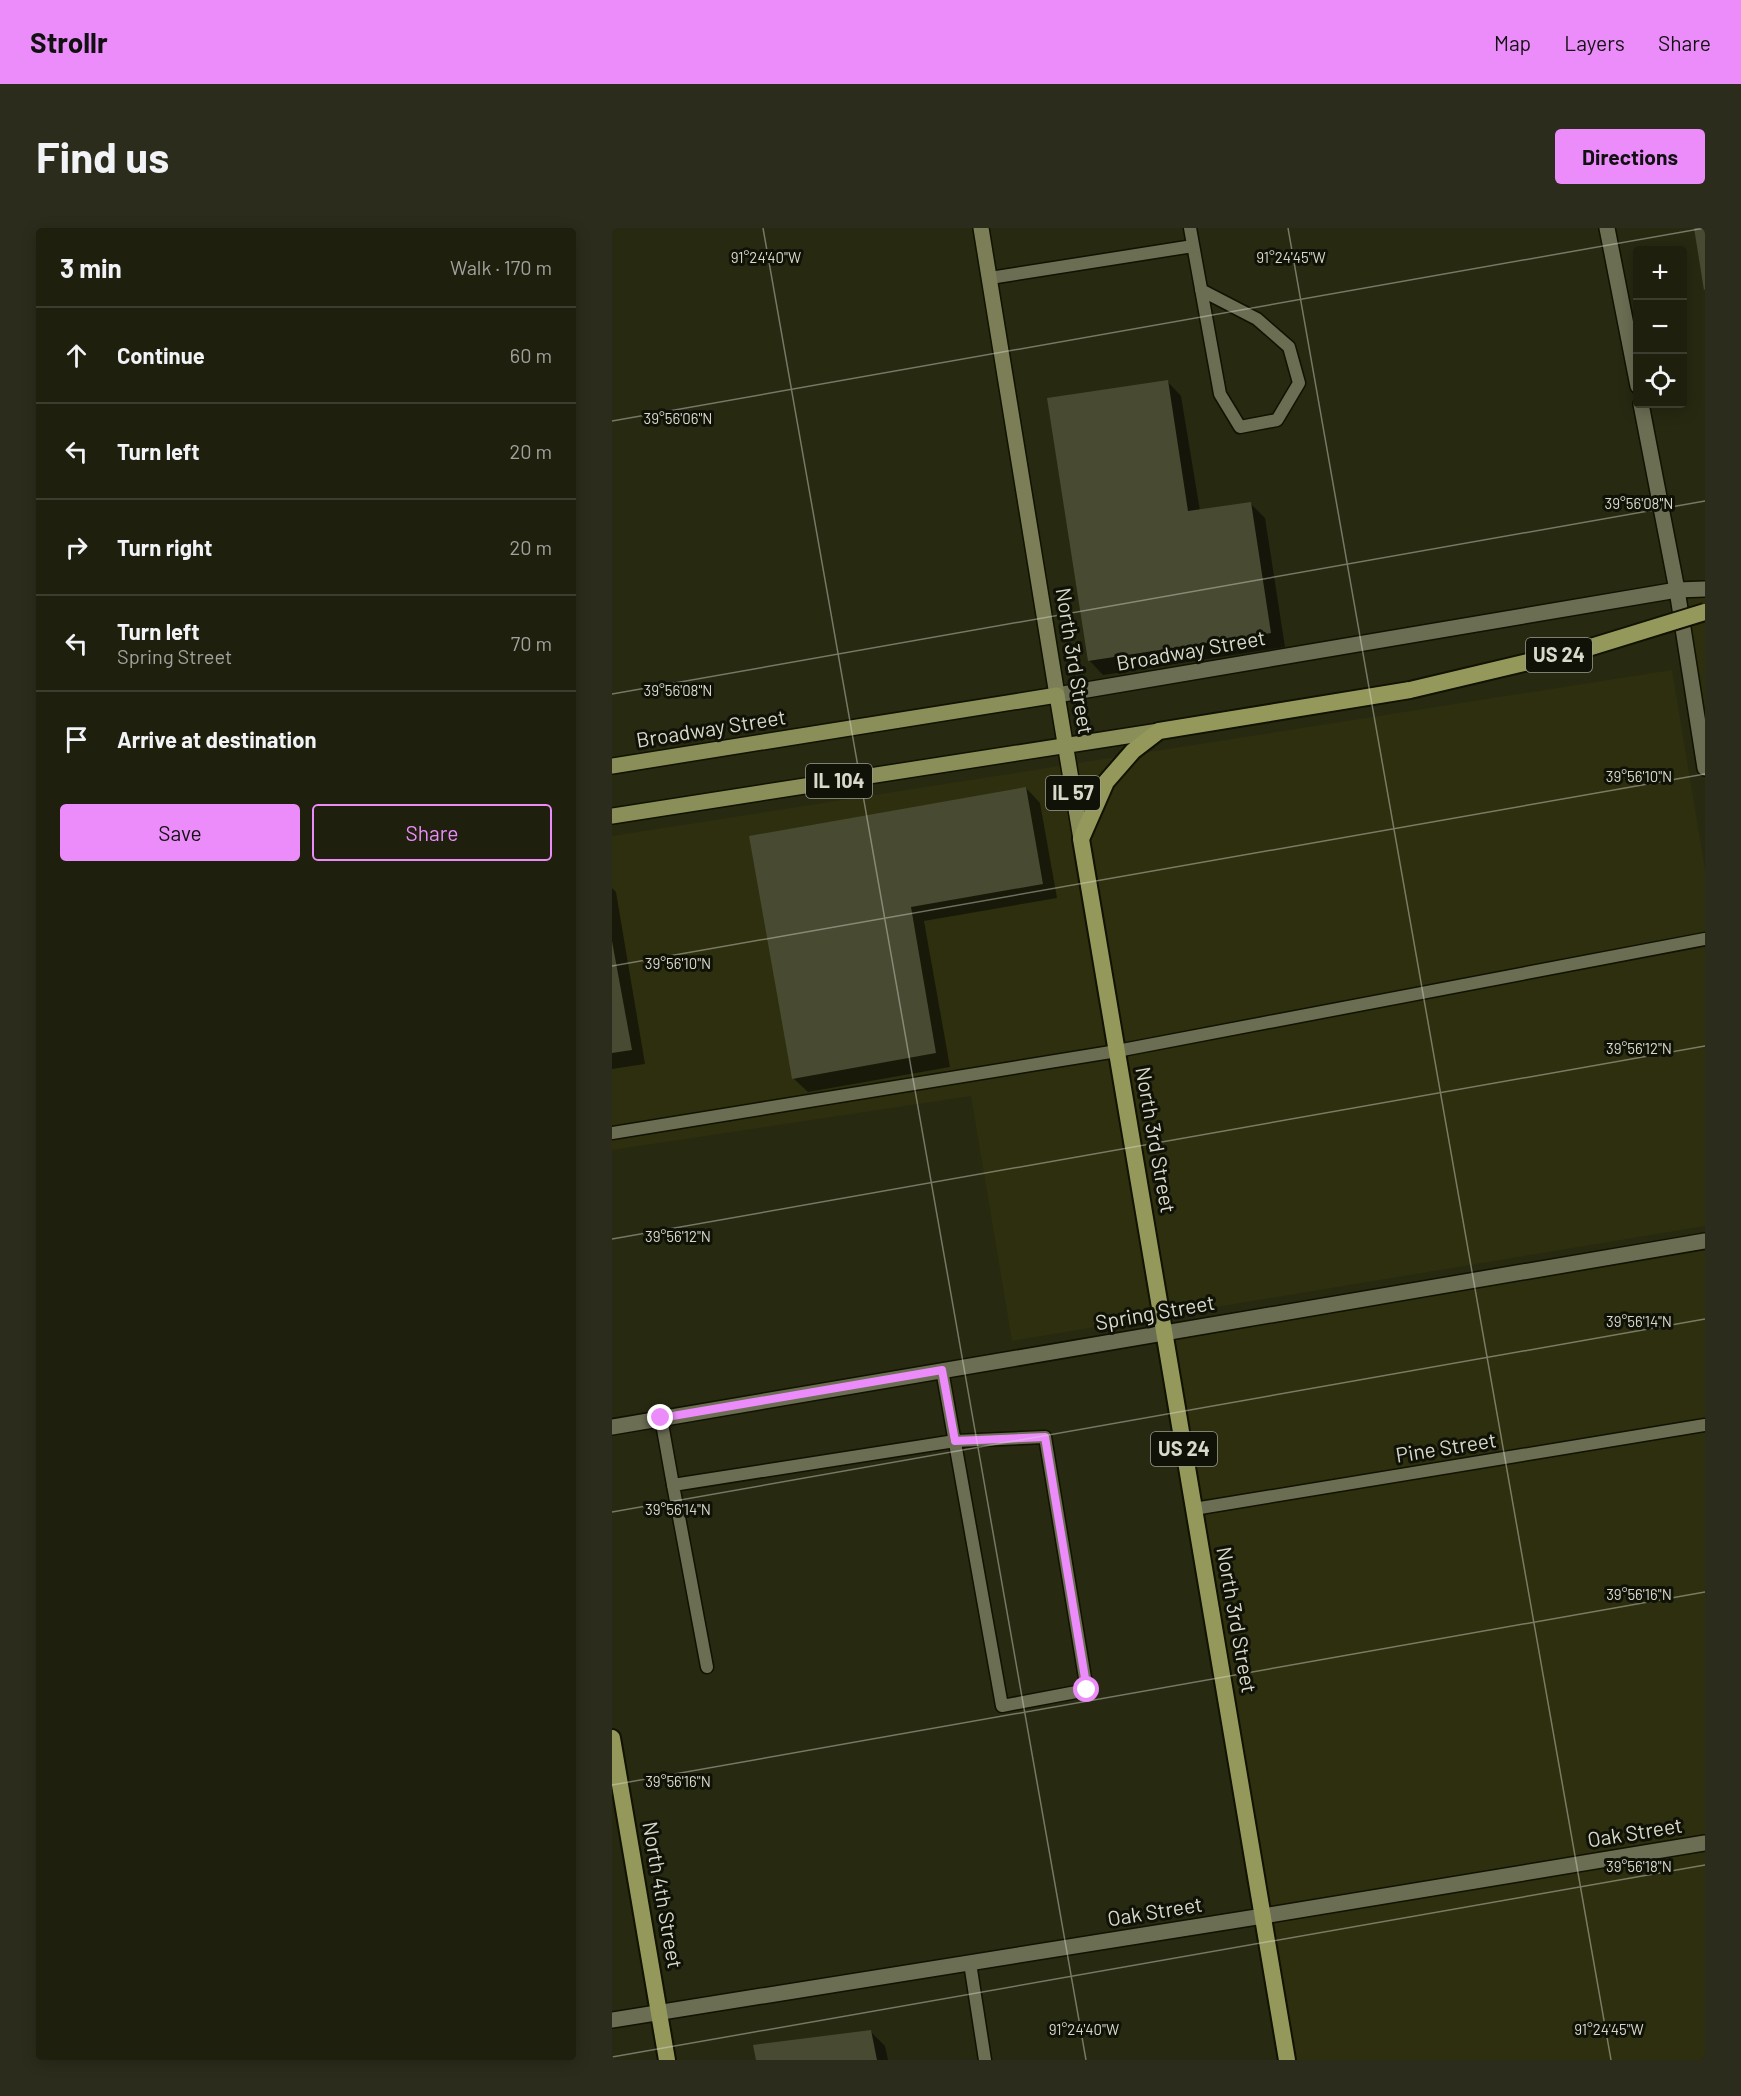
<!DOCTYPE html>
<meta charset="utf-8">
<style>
body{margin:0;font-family:Barlow,sans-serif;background:#2b2c1b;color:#f1f3f6}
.controls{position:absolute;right:18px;top:18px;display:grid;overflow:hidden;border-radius:6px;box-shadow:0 3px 15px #0003}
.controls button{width:54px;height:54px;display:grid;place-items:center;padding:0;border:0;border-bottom:2px solid #3c3d2e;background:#1e1f0d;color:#f1f3f6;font:30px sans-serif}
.stop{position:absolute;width:18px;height:18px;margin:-14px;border:4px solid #ec8cfb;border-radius:50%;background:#fff}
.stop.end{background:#ec8cfb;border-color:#fff;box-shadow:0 2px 6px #0008}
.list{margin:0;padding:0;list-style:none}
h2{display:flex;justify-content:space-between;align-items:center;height:78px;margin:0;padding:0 24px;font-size:26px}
h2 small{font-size:20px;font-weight:400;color:#a1a29d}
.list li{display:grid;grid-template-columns:39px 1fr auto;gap:18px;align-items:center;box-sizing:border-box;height:96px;padding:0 24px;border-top:2px solid #3c3d2e}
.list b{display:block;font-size:22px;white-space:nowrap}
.list p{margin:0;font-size:20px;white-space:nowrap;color:#a1a29d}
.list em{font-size:20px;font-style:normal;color:#a1a29d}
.actions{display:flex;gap:12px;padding:18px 24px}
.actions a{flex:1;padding:14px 0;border:2px solid #ec8cfb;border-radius:6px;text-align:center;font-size:21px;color:#ec8cfb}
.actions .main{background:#ec8cfb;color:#111}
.icon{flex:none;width:33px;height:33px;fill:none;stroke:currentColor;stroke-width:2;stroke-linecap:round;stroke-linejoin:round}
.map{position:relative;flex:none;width:1093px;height:1832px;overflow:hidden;border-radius:6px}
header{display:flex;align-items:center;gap:36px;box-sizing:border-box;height:84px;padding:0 30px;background:#ec8cfb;color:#111}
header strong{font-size:28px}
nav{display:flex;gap:33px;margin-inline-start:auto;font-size:21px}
.intro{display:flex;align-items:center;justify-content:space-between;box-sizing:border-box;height:144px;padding:0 36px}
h1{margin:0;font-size:42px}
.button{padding:15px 27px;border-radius:6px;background:#ec8cfb;color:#111;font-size:21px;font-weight:700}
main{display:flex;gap:36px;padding:0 36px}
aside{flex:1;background:#1e1f0d;border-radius:6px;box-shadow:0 3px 15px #0003}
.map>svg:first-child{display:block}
.built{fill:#2e2f0f}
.shadow{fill:#0007}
.building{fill:#484a31}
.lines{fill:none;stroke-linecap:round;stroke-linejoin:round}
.service-casing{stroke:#111200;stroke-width:15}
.minor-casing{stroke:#111200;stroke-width:18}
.secondary-casing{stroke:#111200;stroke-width:18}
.primary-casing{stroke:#111200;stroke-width:18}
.trunk-casing{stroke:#111200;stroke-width:20}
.service{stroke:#6b6e53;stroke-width:12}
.minor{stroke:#6b6e53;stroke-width:15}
.secondary{stroke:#7b7e56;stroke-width:15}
.primary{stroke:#8a8e59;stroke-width:15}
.trunk{stroke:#94995b;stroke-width:16}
.trunk-bridge-casing{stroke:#111200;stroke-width:20;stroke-linecap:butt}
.trunk-bridge{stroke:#94995b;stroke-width:16}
.route{stroke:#ec8cfb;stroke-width:8}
.ticks{fill:none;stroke:#d8d9cb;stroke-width:1.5;stroke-opacity:0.45}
.labels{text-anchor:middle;stroke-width:6;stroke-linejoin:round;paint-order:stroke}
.shield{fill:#101107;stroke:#9c9d90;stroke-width:1.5}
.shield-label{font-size:20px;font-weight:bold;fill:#d8d9cb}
.street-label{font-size:21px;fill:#d8d9cb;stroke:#101107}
.ticks-label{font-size:15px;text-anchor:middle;fill:#d8d9cb;stroke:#101107;stroke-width:6;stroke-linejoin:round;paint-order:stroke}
</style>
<header>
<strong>Strollr</strong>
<nav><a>Map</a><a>Layers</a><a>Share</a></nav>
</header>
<div class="intro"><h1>Find us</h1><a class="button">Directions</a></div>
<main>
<aside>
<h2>3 min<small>Walk · 170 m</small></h2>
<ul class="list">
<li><svg class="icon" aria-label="ahead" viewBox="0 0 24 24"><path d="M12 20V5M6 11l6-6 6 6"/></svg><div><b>Continue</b></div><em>60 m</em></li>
<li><svg class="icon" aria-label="left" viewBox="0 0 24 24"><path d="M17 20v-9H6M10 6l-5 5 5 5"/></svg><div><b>Turn left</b></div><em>20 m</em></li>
<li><svg class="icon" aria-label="right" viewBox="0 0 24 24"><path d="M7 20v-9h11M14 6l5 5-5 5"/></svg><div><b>Turn right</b></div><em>20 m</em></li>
<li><svg class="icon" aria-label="left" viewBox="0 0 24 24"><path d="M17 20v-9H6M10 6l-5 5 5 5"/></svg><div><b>Turn left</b><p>Spring Street</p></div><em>70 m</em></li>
<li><svg class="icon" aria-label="arrive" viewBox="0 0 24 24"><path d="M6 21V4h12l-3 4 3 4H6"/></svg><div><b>Arrive at destination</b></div></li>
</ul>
<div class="actions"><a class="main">Save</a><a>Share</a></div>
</aside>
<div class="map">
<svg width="1093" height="1832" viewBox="0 0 1093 1832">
<rect width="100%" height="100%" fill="#282911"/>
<g class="built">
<polygon points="1093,361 1093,540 1065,362"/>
<polygon points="1060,442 1093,641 1093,998 400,1113 359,868 0,922 0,608"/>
<polygon points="1093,1013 1093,1832 675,1832 553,1104"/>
</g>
<g class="shadow">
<polygon points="555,153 569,168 588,283 638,275 653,290 673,419 491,447 477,432"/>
<polygon points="414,560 428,575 445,670 312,693 338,839 196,864 181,850 139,609"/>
<polygon points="0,660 4,664 33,836 0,841"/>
<polygon points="258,1803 273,1818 276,1832 145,1832"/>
</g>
<g class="building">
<polygon points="1082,0 1093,0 1093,61 1092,62"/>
<polygon points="556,152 576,283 639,274 659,405 476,433 435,170"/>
<polygon points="414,559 431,656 299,679 324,825 180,851 137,608"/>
<polygon points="0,713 20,822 0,825"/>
<polygon points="259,1802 265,1832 144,1832 141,1817"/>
</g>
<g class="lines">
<g class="service-casing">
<g id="service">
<polyline points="578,0 608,166 628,199 665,192 687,155 677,119 645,91 589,62"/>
<polyline points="378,50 581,18"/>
<polyline points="0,905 505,823 1093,711"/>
<polyline points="49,1190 61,1257"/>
<polyline points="582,1281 1093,1197"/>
<polyline points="95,1439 61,1257 343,1213 433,1209 475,1462 390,1478 330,1142"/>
<polyline points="358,1735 373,1832"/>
</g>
</g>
<g class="minor-casing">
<g id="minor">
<polyline points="995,0 1026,158"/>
<polyline points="1029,176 1065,362 1093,540"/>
<polyline points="445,467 1065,362 1093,361"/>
<polyline points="0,1199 1093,1013"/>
<polyline points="0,1792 651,1688 1093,1615"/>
</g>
</g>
<g class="secondary-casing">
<polyline id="secondary" points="369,0 445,467"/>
</g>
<g class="primary-casing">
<g id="primary">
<polyline points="0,538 445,467 469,611"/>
<polyline points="0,588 547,503"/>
</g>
</g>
<g class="trunk-casing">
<g id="trunk">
<polyline points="0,1510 55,1832"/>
<polyline points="675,1832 469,611 494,554 521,523 547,503 798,462"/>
</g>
</g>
<use href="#service" class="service"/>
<use href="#minor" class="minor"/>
<use href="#secondary" class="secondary"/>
<use href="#primary" class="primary"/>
<use href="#trunk" class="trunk"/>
<g class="trunk-bridge-casing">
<polyline id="trunk-bridge" points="798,462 979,419 1093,384"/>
</g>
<use href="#trunk-bridge" class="trunk-bridge"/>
</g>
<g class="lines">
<polyline class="route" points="49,1190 330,1142 343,1213 433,1209 475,1462"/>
</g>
<path class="ticks" d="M151 0 474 1832M676 0 999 1832M0 193 1093 0M0 466 1093 273M0 738 1093 546M0 1011 1093 818M0 1284 1093 1091M0 1557 1093 1364M0 1829 1093 1637"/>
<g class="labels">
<g class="shield">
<rect x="914" y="410" width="66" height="34" rx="4.5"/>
<rect x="194" y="536" width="66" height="34" rx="4.5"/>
<rect x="434" y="548" width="54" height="34" rx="4.5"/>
<rect x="539" y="1204" width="66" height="34" rx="4.5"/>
</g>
<g class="shield-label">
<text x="947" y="434">US 24</text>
<text x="227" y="560">IL 104</text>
<text x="461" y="572">IL 57</text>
<text x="572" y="1228">US 24</text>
</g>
<g class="street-label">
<text transform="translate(579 423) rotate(-10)" y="7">Broadway Street</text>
<text transform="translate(462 433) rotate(81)" y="7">North 3rd Street</text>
<text transform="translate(99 501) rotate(-9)" y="7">Broadway Street</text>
<text transform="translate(543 912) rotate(80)" y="7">North 3rd Street</text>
<text transform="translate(543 1085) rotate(-10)" y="7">Spring Street</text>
<text transform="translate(834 1220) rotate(-9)" y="7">Pine Street</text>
<text transform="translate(624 1392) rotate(80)" y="7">North 3rd Street</text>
<text transform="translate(1023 1605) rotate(-9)" y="7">Oak Street</text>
<text transform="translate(50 1667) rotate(80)" y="7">North 4th Street</text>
<text transform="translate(543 1684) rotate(-9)" y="7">Oak Street</text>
</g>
</g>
<g class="ticks-label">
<text x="154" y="35">91°24'40"W</text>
<text x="679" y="35">91°24'45"W</text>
<text x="66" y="196">39°56'06"N</text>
<text x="1027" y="281">39°56'08"N</text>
<text x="66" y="468">39°56'08"N</text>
<text x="1027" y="554">39°56'10"N</text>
<text x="66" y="741">39°56'10"N</text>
<text x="1027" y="826">39°56'12"N</text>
<text x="66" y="1014">39°56'12"N</text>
<text x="1027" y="1099">39°56'14"N</text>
<text x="66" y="1287">39°56'14"N</text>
<text x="1027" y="1372">39°56'16"N</text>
<text x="66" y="1559">39°56'16"N</text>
<text x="1027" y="1644">39°56'18"N</text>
<text x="472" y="1807">91°24'40"W</text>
<text x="997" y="1807">91°24'45"W</text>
</g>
</svg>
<div class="controls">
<button>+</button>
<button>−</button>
<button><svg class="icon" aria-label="locate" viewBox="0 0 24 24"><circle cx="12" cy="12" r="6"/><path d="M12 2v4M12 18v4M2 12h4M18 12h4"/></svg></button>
</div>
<div class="stop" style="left:475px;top:1462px"></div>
<div class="stop end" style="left:49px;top:1190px"></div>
</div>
</main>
